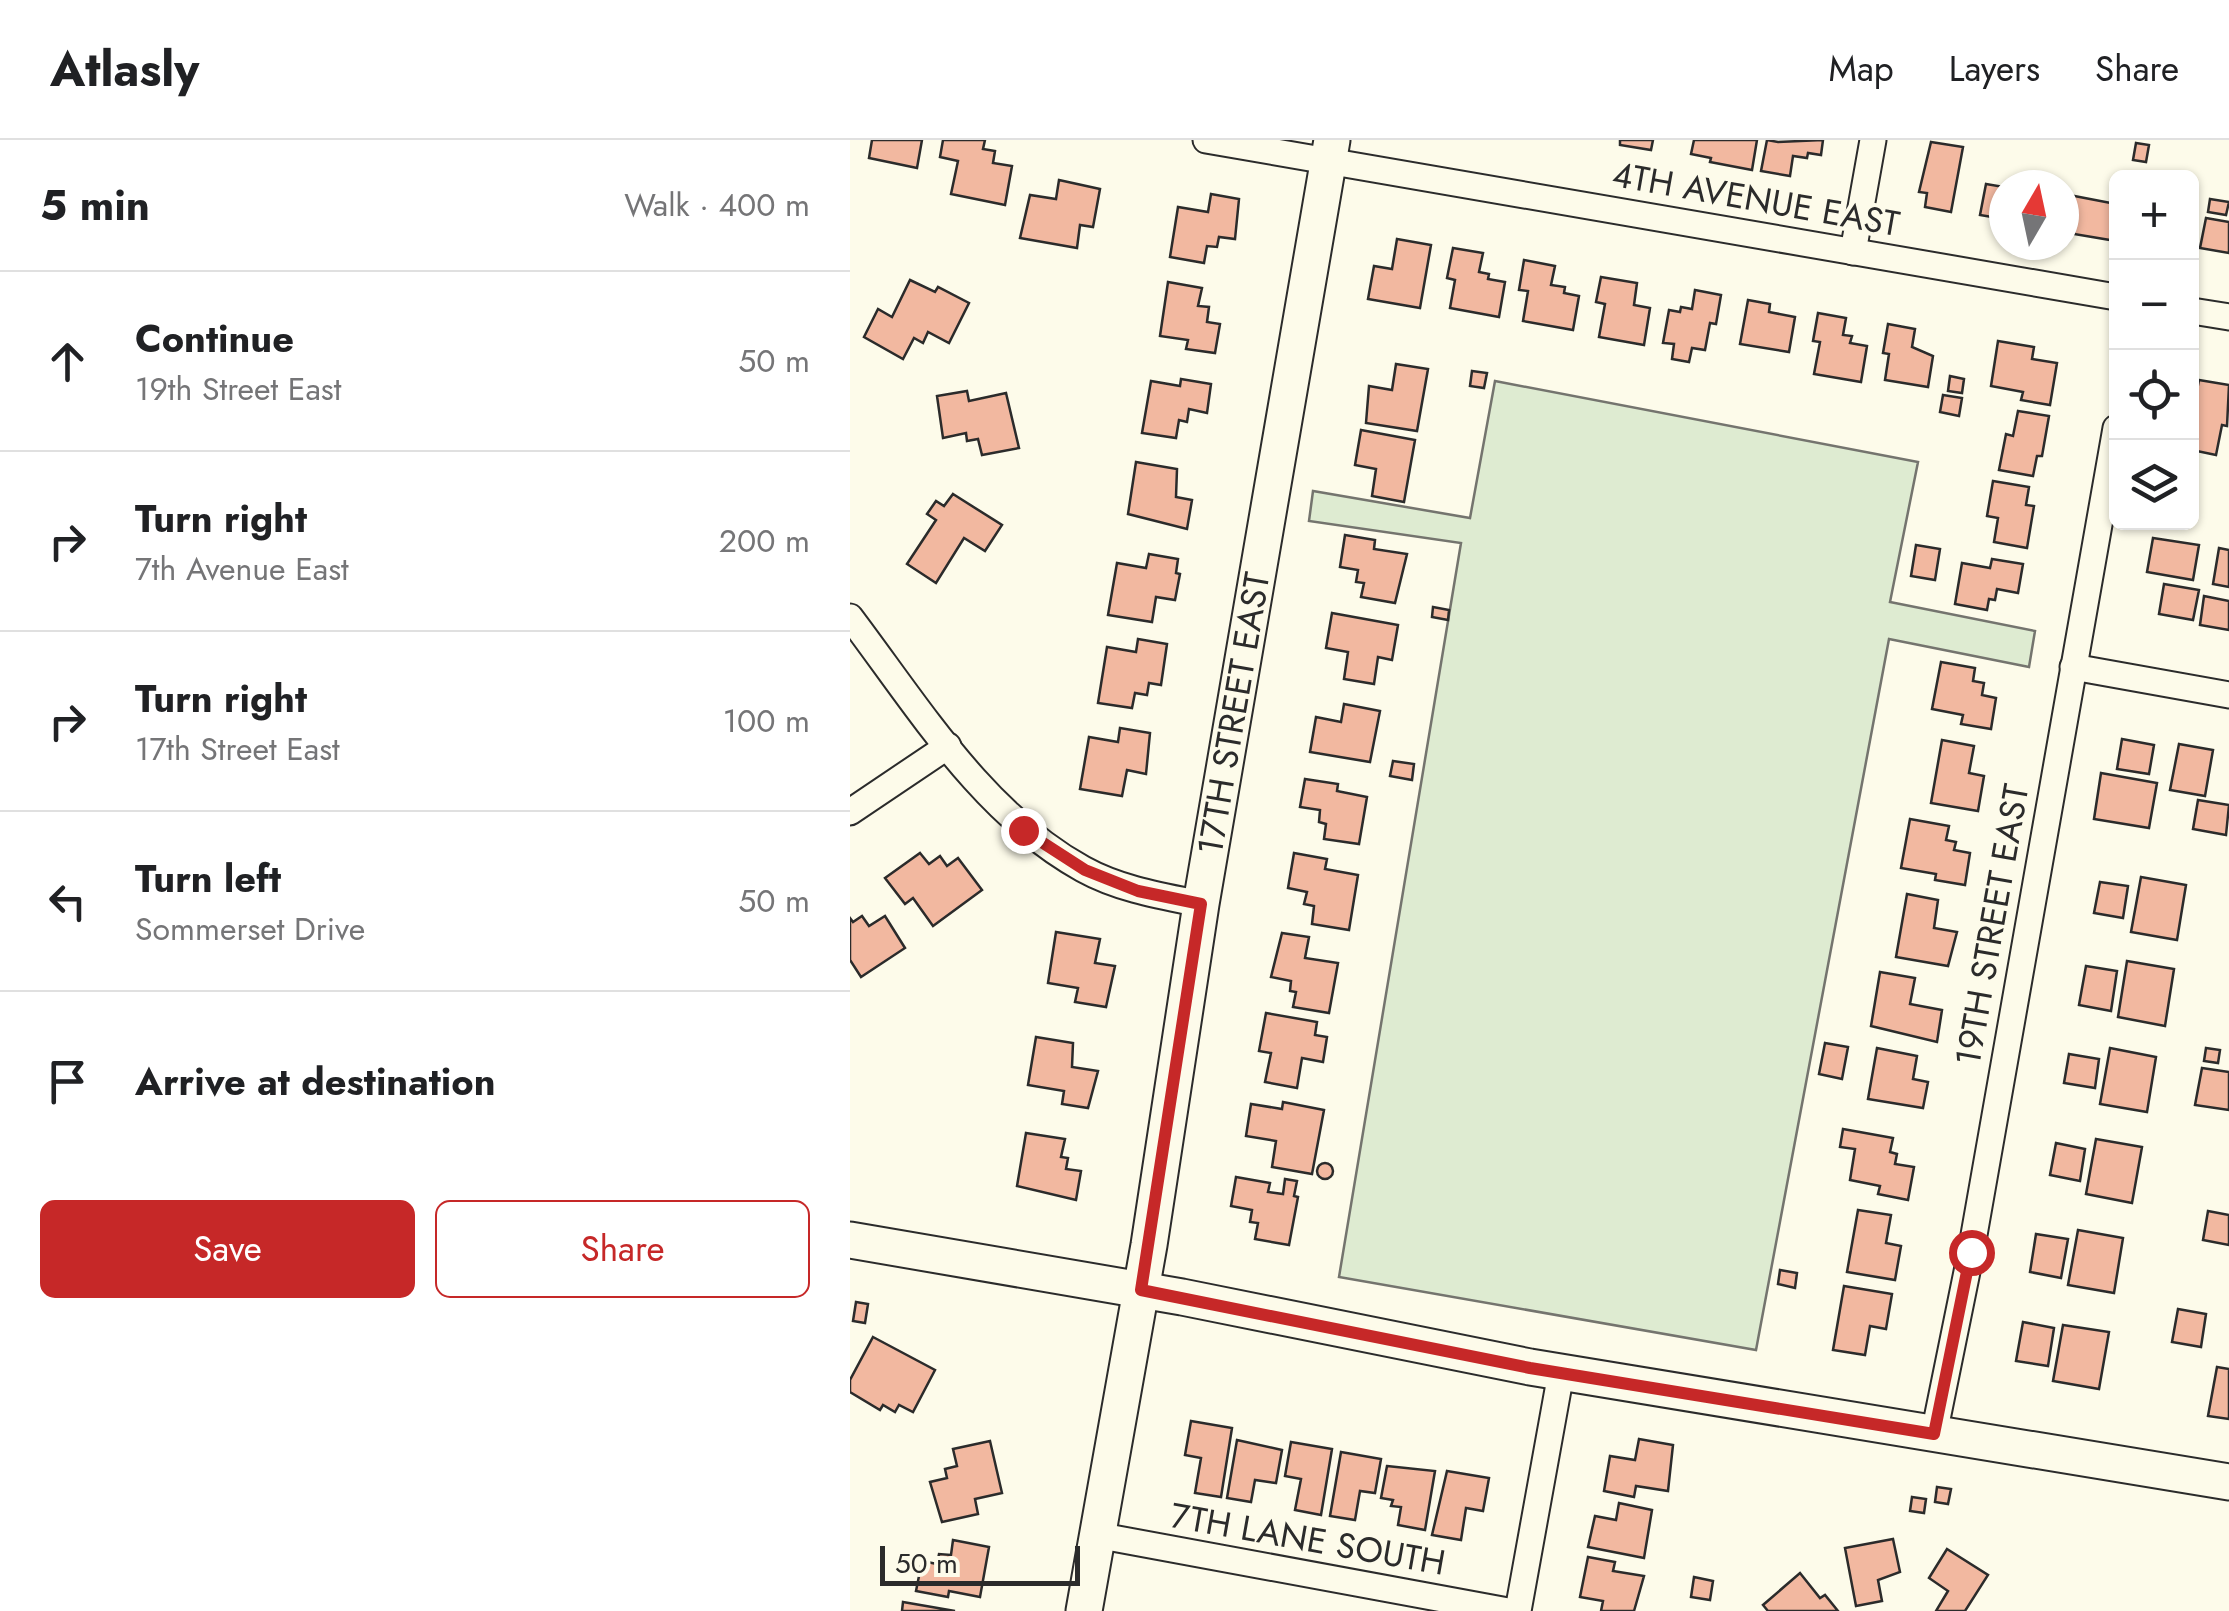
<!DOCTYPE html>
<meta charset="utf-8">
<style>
body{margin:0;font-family:Jost,sans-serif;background:#f6f6f6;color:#202124}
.controls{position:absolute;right:30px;top:30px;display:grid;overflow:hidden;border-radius:15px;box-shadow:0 2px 8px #0004}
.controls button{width:90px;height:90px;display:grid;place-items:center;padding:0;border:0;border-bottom:2px solid #e0e0e0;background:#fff;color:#202124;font:50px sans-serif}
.compass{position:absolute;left:1139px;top:30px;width:90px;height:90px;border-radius:50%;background:#fff;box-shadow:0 2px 8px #0004;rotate:9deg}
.scale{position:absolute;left:30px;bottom:25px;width:200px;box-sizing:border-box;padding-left:10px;border:5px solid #2b2b2b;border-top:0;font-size:28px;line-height:35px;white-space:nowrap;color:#2b2b2b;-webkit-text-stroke:8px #fdfbea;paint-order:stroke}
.stop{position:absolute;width:30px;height:30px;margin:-22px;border:8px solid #c62828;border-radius:50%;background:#fff}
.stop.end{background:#c62828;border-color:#fff;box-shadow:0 2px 10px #0008}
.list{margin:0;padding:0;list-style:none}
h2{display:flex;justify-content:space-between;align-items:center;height:130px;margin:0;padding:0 40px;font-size:42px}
h2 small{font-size:32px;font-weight:400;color:#757577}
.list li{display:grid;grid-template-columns:65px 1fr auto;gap:30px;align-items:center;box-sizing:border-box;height:180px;padding:0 40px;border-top:2px solid #e0e0e0}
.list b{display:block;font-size:38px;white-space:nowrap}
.list p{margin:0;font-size:32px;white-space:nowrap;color:#757577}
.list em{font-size:32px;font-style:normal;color:#757577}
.actions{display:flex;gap:20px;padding:30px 40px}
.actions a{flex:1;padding:22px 0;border:2px solid #c62828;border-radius:15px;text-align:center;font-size:35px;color:#c62828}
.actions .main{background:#c62828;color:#fff}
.icon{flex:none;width:55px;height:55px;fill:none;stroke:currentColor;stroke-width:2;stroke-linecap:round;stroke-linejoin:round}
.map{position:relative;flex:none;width:1379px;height:1471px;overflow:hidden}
header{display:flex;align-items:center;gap:60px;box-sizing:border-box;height:140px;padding:0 50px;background:#fff;border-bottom:2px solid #e0e0e0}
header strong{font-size:48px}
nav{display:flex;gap:55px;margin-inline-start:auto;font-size:35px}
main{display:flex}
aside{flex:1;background:#fff}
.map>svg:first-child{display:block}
.green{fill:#deebd1;stroke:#74746e;stroke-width:2.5}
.building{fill:#f2b8a0;stroke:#2b2b2b;stroke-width:2.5}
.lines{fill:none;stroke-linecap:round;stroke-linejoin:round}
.street-casing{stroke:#2b2b2b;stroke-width:29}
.secondary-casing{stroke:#2b2b2b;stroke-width:39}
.street{stroke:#fdfbea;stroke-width:25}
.secondary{stroke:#fdfbea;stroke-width:35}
.route{stroke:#c62828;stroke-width:12}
.labels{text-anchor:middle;stroke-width:8;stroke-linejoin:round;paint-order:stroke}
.street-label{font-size:35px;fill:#2b2b2b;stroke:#fdfbea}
</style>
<header>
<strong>Atlasly</strong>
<nav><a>Map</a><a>Layers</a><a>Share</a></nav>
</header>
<main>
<aside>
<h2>5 min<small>Walk · 400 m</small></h2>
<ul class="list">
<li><svg class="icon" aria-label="ahead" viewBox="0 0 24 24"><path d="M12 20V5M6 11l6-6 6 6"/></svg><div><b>Continue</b><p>19th Street East</p></div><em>50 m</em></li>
<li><svg class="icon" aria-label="right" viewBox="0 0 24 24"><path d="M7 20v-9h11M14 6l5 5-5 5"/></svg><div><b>Turn right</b><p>7th Avenue East</p></div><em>200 m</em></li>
<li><svg class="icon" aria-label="right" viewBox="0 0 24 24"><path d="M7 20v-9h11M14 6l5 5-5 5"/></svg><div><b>Turn right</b><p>17th Street East</p></div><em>100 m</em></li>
<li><svg class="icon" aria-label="left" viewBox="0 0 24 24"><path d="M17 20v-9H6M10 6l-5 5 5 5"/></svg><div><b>Turn left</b><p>Sommerset Drive</p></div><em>50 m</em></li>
<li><svg class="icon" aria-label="arrive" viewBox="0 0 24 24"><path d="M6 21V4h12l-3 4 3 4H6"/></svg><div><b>Arrive at destination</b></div></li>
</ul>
<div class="actions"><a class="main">Save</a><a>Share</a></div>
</aside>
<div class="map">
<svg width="1379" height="1471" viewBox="0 0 1379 1471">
<rect width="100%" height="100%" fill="#fdfbea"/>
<polygon class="green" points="645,241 1068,322 1040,462 1185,491 1179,527 1039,499 906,1210 489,1137 611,403 459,381 463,351 620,378"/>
<g class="building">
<polygon points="22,0 72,0 67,28 19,18"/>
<polygon points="93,0 135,0 133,9 145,11 143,23 162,26 155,65 101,54 108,21 90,17"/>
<polygon points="770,0 803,0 801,10 770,5"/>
<polygon points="844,0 907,0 902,30 860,22 861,18 841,14"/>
<polygon points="917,0 928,2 973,0 971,15 958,13 957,18 943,16 940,36 911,31"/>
<polygon points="1081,2 1113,7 1101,72 1075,67 1077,53 1069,52"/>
<polygon points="1286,3 1299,5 1296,22 1283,20"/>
<polygon points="209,40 250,49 243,87 230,85 227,108 170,98 180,55 206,59"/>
<polygon points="1136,44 1154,47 1154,79 1130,75"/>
<polygon points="361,54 389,59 385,99 369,97 367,107 357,106 354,123 320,117 328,67 358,72"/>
<polygon points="1214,54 1266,64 1260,100 1224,94 1224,90 1214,88"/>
<polygon points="1360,59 1379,62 1376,75 1358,72"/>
<polygon points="1356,78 1379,82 1379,113 1350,108"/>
<polygon points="547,99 581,105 570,168 518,159 524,126 542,129"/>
<polygon points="603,108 633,113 629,132 639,134 638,139 655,142 649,177 600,168 605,140 597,138"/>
<polygon points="674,120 705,126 701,145 715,147 714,153 729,156 723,190 673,181 678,151 669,150"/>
<polygon points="751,137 787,143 784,165 800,168 794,205 749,197 755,164 746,162"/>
<polygon points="60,140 85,152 88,147 119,163 99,203 78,192 73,203 64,198 53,219 14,197 28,169 42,177"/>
<polygon points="318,142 352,148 348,166 359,167 357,182 370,184 365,213 336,209 338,200 310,196"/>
<polygon points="845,150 871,155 866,184 860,183 855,210 842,208 839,222 822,219 824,204 813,203 819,170 830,172 831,167 842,169"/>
<polygon points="898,160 920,164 919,172 945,177 939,212 890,204"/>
<polygon points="968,173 996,178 993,195 1002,196 1000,203 1017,206 1011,242 964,234 970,202 963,201"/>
<polygon points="1038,184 1065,189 1062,207 1083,216 1078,247 1035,240 1039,214 1033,213"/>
<polygon points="1148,201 1184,207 1182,219 1207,223 1200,265 1171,260 1173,252 1141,246"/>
<polygon points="546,224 578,229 567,291 516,283 519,246 542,250"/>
<polygon points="622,231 637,233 634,248 620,246"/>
<polygon points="1100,236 1114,239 1112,253 1098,251"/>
<polygon points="331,239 361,244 357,273 339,269 337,282 329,280 326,298 292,293 301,241 330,246"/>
<polygon points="1349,240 1379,245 1377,286 1372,285 1366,315 1342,310 1342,275"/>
<polygon points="117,251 119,261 156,253 169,308 132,315 128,299 117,301 116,293 93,298 87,256"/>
<polygon points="1093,255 1112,258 1109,276 1090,272"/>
<polygon points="1168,271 1199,276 1192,316 1187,316 1183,336 1149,330 1156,294 1163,296"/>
<polygon points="511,290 565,300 554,362 522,356 526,329 505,325"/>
<polygon points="286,322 327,329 326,357 342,360 337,389 278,374"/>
<polygon points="1143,341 1179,347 1176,365 1184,366 1177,408 1144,402 1148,378 1137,376"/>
<polygon points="103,354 152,385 135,411 114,398 86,443 57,424 86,380 77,374 86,361 94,366"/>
<polygon points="495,395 525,400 524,409 557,414 545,463 511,457 514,443 506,442 508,430 490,427"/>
<polygon points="1303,398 1349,405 1343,440 1297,432"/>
<polygon points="1066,405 1090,409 1085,440 1061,436"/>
<polygon points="1369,408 1379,410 1379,447 1363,444"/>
<polygon points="299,414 328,419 326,433 330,434 325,460 306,457 302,482 258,475 267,423 296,428"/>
<polygon points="1142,419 1173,424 1168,453 1147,449 1145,460 1139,459 1137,470 1105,464 1112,423 1140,428"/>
<polygon points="1314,444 1349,450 1343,480 1309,474"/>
<polygon points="1354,456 1379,461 1379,490 1350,485"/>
<polygon points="583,467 599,470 598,480 582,477"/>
<polygon points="482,473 548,485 542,520 528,517 524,544 494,539 498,512 476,508"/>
<polygon points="288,499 317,504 311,545 299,543 297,555 285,553 282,568 248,563 257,507 286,512"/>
<polygon points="1091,522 1125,528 1123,541 1134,543 1132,555 1146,558 1141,589 1111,584 1113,575 1082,569"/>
<polygon points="494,564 530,571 520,622 460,612 466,577 491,582"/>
<polygon points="270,588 300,593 296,634 277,630 272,656 230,649 239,597 268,602"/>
<polygon points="1272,599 1304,605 1299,634 1267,629"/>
<polygon points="1092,600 1124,606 1119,633 1134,636 1128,671 1081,663"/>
<polygon points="1329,604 1363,610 1355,656 1320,650"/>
<polygon points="543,621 564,624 562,640 540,636"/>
<polygon points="1251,633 1307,643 1299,688 1244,679"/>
<polygon points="455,639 488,644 487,651 517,657 509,704 474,699 476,684 469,682 470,670 450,667"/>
<polygon points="1348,660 1379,665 1376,695 1343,689"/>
<polygon points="1060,679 1099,686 1096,700 1106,702 1104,710 1120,713 1115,745 1085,740 1086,734 1051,728"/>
<polygon points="70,713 79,724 90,716 97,726 108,718 132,750 83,786 63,758 55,764 35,738"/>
<polygon points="444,713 477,719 475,729 508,735 499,790 462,784 464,766 454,764 457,752 438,748"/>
<polygon points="1291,737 1336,745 1327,800 1281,792"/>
<polygon points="1250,742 1278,746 1273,778 1244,773"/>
<polygon points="1057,754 1088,760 1084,788 1107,792 1098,826 1046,817"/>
<polygon points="12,776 19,786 35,776 55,808 11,837 0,820 0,778 3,782"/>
<polygon points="206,792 250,799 245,823 265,826 256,867 225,862 228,848 198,843"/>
<polygon points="432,793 459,797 455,818 488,823 479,873 443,867 446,852 440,851 441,841 421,837"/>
<polygon points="1277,821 1324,829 1315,886 1268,877"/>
<polygon points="1236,826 1267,831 1261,871 1229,865"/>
<polygon points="1030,832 1065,838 1060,864 1092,870 1087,902 1021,886"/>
<polygon points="416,873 467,882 465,895 477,897 473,922 452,918 447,948 415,942 421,913 409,911"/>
<polygon points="186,897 223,903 222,927 248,931 238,968 212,964 214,951 178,945"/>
<polygon points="975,903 998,907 992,939 969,934"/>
<polygon points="1027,908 1067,916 1063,939 1078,942 1073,968 1018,959"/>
<polygon points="1260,908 1306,917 1297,972 1250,964"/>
<polygon points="1356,908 1370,910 1368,923 1354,921"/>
<polygon points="1219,914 1249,919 1245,948 1214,943"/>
<polygon points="1352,928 1379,932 1379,970 1345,965"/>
<polygon points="433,962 474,970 462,1034 422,1027 426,1001 396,996 401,964 432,969"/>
<polygon points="993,989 1043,998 1040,1012 1047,1014 1045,1024 1064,1027 1058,1060 1028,1054 1030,1046 1000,1040 1005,1009 990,1007"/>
<polygon points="176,993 215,999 211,1017 218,1018 216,1029 231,1031 226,1060 167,1046"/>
<polygon points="1246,999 1292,1007 1282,1063 1236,1054"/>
<polygon points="1206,1003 1235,1009 1230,1041 1200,1035"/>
<circle cx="475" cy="1031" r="8"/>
<polygon points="386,1037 420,1043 418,1052 433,1054 435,1039 447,1041 444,1056 448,1057 439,1105 405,1099 408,1083 400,1082 402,1070 381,1066"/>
<polygon points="1008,1070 1041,1075 1036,1103 1051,1106 1045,1140 997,1132"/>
<polygon points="1358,1071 1379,1075 1379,1105 1353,1100"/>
<polygon points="1228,1090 1273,1098 1264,1153 1218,1145"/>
<polygon points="1186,1094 1218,1099 1211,1138 1180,1132"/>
<polygon points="930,1130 947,1133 945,1148 928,1144"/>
<polygon points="994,1146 1042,1154 1036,1189 1020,1186 1015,1215 983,1210"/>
<polygon points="6,1162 18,1164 15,1183 3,1181"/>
<polygon points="1328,1169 1356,1174 1351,1207 1322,1202"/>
<polygon points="1173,1182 1204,1188 1198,1226 1166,1221"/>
<polygon points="1213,1185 1259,1192 1249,1249 1203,1241"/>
<polygon points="23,1197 85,1230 63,1272 49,1265 45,1272 33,1265 30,1270 0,1252 0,1240"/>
<polygon points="1367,1227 1379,1229 1379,1279 1358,1276"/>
<polygon points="341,1281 382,1288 371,1357 345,1353 351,1318 335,1315"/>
<polygon points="789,1299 823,1305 818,1351 786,1346 784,1357 754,1351 760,1316 785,1320"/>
<polygon points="387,1300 432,1310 426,1343 405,1340 401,1362 377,1358"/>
<polygon points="140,1301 152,1353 125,1359 128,1374 92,1382 80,1342 97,1338 95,1329 107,1326 103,1309"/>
<polygon points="441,1302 482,1309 471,1375 445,1370 451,1339 435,1336"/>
<polygon points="491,1312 531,1319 525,1353 510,1351 505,1380 480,1376"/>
<polygon points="537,1326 585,1331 575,1390 548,1385 551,1367 541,1366 543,1360 531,1358"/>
<polygon points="597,1331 639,1338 633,1371 616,1368 611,1400 582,1395"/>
<polygon points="1087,1347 1101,1349 1098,1364 1085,1362"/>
<polygon points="1062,1357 1076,1359 1074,1373 1060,1371"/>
<polygon points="769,1363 802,1370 794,1418 738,1407 745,1376 766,1380"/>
<polygon points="1043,1399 1050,1432 1028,1440 1032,1461 1006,1466 995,1408"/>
<polygon points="103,1400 139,1407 130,1457 99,1451 98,1457 66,1451 72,1421 87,1424 89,1414 101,1415"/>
<polygon points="1097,1409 1138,1435 1115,1471 1086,1471 1098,1451 1079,1438"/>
<polygon points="738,1417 765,1422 763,1431 794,1436 784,1471 751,1471 753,1461 730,1457"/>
<polygon points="950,1433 970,1458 975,1455 988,1471 918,1471 913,1465"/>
<polygon points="844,1437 863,1441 860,1460 841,1457"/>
<polygon points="53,1462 105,1471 52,1471"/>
</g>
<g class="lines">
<g class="street-casing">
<g id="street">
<polyline points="356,0 1266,157"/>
<polyline points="1003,112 1023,0"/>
<polyline points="1342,171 1379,177"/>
<path d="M0 477C68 567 133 674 233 729 269 749 311 756 351 764"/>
<polyline points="1223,527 1379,555"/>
<polyline points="0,672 98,606"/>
<polyline points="1084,1294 1121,1112 1266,288"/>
<polyline points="246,1395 658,1471"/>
<polyline points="668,1471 711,1233"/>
</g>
</g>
<g class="secondary-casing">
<g id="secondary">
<polyline points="0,1100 332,1157 680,1227 1379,1342"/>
<path id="s1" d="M234 1471 299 1105 351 764 482 0"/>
</g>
</g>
<use href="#street" class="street"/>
<use href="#secondary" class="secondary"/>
</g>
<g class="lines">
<polyline class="route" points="173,690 235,730 288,751 351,764 291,1150 680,1228 1084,1294 1121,1112"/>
</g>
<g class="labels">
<g class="street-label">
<text transform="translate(906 59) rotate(10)" y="12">4TH AVENUE EAST</text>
<text dy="12" stroke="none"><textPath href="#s1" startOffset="910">17TH STREET EAST</textPath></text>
<text transform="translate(1142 785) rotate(-80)" y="12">19TH STREET EAST</text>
<text transform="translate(458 1399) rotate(10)" y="12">7TH LANE SOUTH</text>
</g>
</g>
</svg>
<div class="controls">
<button>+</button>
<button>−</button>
<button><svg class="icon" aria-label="locate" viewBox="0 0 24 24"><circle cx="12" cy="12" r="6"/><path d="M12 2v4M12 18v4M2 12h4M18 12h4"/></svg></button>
<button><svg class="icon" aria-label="layers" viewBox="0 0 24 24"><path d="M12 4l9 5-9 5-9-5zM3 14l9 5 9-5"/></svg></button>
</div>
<svg class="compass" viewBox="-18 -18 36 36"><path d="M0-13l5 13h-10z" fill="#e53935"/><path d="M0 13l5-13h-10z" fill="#757577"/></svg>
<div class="scale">50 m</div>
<div class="stop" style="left:1121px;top:1112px"></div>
<div class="stop end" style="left:173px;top:690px"></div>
</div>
</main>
